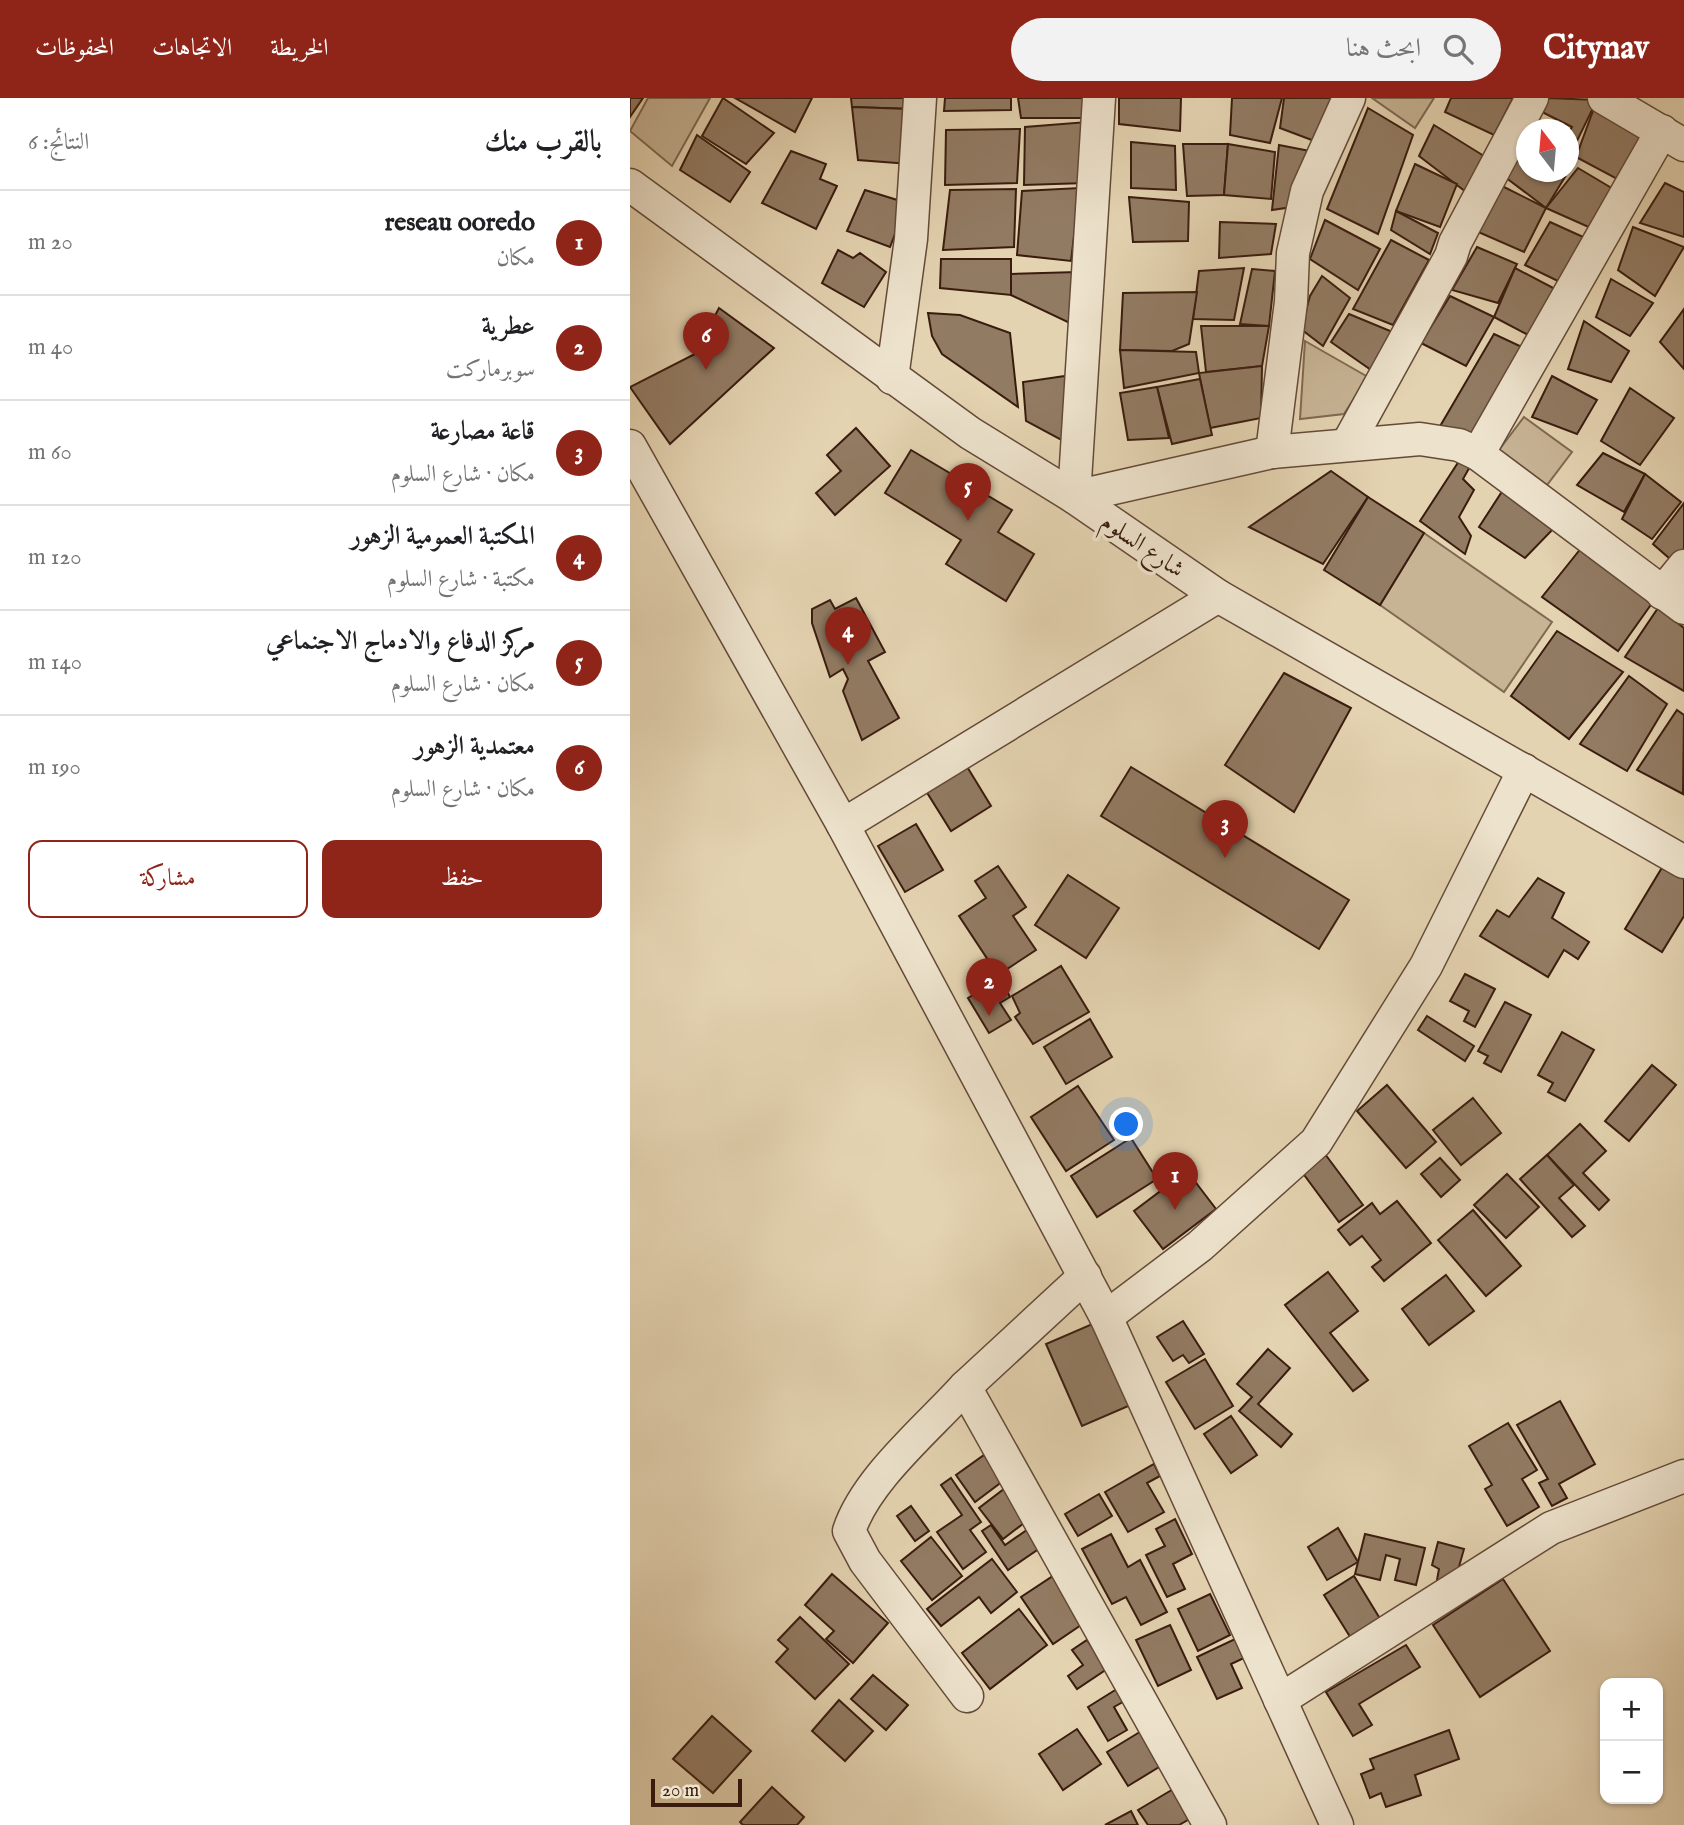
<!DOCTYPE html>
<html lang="ar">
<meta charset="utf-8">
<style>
body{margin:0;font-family:"IM FELL English",Amiri,serif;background:#f2f2f2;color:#202124;direction:rtl}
.controls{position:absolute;right:21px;bottom:21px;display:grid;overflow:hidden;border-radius:14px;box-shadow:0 2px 5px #0004}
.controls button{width:63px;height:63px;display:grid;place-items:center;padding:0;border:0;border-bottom:2px solid #e0e0e0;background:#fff;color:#202124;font:35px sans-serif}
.compass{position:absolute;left:886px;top:21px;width:63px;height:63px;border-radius:50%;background:#fff;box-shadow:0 2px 5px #0004;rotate:344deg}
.scale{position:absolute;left:21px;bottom:18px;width:91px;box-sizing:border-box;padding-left:7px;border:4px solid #3a1c0f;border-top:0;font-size:19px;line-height:24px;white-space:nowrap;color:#3a1c0f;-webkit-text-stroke:5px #ede2cc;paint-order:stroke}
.you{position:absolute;left:497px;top:1027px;width:24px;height:24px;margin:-18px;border:5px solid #fff;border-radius:50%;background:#1a73e8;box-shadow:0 0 0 10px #1a73e833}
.badge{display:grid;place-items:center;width:46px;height:46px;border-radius:50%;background:#8f2418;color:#fff;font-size:23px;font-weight:700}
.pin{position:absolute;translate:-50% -58px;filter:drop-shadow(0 2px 4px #0008)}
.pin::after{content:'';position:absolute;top:37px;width:24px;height:21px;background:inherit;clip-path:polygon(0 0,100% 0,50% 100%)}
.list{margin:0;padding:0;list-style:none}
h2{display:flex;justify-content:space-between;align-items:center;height:91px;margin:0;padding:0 28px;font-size:30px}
h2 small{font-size:23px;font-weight:400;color:#757577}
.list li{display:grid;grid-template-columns:46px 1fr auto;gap:21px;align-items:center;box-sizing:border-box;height:105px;padding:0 28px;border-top:2px solid #e0e0e0}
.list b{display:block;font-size:26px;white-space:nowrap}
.list p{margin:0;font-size:23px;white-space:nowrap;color:#757577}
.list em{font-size:23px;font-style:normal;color:#757577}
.actions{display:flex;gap:14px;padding:21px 28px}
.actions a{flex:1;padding:16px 0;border:2px solid #8f2418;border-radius:14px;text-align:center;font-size:24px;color:#8f2418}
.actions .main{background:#8f2418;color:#fff}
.icon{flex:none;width:38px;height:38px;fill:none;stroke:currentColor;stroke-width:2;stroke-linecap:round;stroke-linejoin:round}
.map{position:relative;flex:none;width:1054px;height:1727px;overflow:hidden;direction:ltr}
header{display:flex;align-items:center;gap:42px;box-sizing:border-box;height:98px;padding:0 35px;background:#8f2418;color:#fff}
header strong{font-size:33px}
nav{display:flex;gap:38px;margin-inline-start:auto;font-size:24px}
.search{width:490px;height:63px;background:#f2f2f2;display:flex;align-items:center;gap:18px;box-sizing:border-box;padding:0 24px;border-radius:38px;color:#757577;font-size:26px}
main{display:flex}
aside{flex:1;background:#fff}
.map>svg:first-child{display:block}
.green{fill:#c7b495;stroke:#806852;stroke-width:2}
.building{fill:#927b63;stroke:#3a1c0f;stroke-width:2}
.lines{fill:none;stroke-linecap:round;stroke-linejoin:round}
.street-casing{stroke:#644a38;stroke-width:35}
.street{stroke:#ede2cc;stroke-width:32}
.labels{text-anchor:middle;stroke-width:7;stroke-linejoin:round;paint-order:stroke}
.street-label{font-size:24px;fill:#3a1c0f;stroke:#ede2cc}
</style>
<header>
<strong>Citynav</strong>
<div class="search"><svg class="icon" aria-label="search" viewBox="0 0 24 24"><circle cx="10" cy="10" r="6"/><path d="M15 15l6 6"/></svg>ابحث هنا</div>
<nav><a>الخريطة</a><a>الاتجاهات</a><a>المحفوظات</a></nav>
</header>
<main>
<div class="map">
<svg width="1054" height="1727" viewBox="0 0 1054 1727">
<rect width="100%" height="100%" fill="#e4d3b1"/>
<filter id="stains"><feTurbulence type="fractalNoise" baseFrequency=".00286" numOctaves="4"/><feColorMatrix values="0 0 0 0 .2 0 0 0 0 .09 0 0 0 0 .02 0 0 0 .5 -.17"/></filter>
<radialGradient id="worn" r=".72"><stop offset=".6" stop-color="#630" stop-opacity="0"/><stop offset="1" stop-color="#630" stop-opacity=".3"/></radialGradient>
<g class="green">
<polygon points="18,0 80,0 42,68 0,33"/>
<polygon points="742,0 804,0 785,30"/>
<polygon points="675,243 738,279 714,316 670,321"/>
<polygon points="894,319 942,354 917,387 869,352"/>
<polygon points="794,435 922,524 874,594 750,507"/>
</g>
<g class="building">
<polygon points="0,0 13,0 0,19"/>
<polygon points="93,0 144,35 116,66 72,38"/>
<polygon points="105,0 182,0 165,34"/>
<polygon points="221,0 281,0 280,11 222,9"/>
<polygon points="315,0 381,0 381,12 314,13"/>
<polygon points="388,0 456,0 454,20 391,20"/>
<polygon points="489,0 551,0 550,33 489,26"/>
<polygon points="602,0 652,0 640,45 600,37"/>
<polygon points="654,0 709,0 687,44 650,30"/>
<polygon points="821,0 883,0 864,37 815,14"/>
<polygon points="918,0 967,2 942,53 939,51 939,34 942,29 912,14"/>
<polygon points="967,2 1013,36 989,82 946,59"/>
<polygon points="222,9 280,11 279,66 228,62"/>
<polygon points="738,10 783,37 748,136 697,111"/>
<polygon points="457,24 456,85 394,87 395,29"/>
<polygon points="804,27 854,58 836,94 789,58"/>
<polygon points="390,31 387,85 315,87 316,32"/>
<polygon points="67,37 120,74 100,104 50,72"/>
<polygon points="897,43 897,74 938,74 916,110 875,79"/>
<polygon points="501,44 545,48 546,92 501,90"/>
<polygon points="553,46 598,46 594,97 557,98"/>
<polygon points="598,46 645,54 641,101 594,97"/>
<polygon points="649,47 680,53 662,109 642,112"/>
<polygon points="161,53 196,66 190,81 207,88 186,131 132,105"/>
<polygon points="785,66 827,86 810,129 766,113"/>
<polygon points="948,70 985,92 963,131 916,110"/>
<polygon points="1035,85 1054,94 1054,139 1010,125"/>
<polygon points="870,87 916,110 894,154 846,133"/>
<polygon points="450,90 441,163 387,157 392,93"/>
<polygon points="386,91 384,149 313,152 320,92"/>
<polygon points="235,92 277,105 260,149 217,133"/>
<polygon points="499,99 559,104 558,143 503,144"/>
<polygon points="766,113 808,135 800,156 761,132"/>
<polygon points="695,122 750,151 728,192 680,161"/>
<polygon points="590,124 646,126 641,156 589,160"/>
<polygon points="920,124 962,143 934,186 895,167"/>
<polygon points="1003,129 1054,149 1025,198 988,172"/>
<polygon points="761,142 799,162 763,227 723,211"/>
<polygon points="847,149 887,166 868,205 822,192"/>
<polygon points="208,152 223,160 230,155 256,174 234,209 192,185"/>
<polygon points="311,161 381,161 381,197 310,190"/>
<polygon points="614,170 604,222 563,221 569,173"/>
<polygon points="885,170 927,192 904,240 864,219"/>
<polygon points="622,171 645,173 639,228 610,226"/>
<polygon points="447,174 446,228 381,197 381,176"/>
<polygon points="692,178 720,200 693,248 671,231 680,198"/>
<polygon points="981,181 1023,205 1000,238 966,219"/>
<polygon points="567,194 559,246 542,253 490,252 493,195"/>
<polygon points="820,198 864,219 836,268 791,245"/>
<polygon points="89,210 144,250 40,346 0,289 65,256"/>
<polygon points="1054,211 1054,271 1030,244"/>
<polygon points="298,215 330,217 380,235 388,309 312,256 302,238"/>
<polygon points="719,216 765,235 744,274 701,244"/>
<polygon points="954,223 999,253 981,284 938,271"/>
<polygon points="571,228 639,228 632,268 576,274"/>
<polygon points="864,236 894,250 843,342 809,330"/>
<polygon points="490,252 566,254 569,275 494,290"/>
<polygon points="632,268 631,320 580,330 569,275"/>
<polygon points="442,277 437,345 396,323 393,284"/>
<polygon points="922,278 967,302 947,336 902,319"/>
<polygon points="570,281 582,337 542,346 527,289"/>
<polygon points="527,289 539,340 498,342 490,295"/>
<polygon points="1000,290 1044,320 1010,367 971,343"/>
<polygon points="226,330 260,368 205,417 186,395 211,373 197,357"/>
<polygon points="281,352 382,412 368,434 404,456 376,503 316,466 331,442 255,395"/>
<polygon points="973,355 1015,376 994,414 947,387"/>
<polygon points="831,360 842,365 833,381 844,392 829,419 841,438 835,456 790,423"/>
<polygon points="701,373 738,399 693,466 619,429"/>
<polygon points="1015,376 1051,404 1022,441 992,421"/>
<polygon points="873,392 927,427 895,460 849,429"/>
<polygon points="738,399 794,435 750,507 694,472"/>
<polygon points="1054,405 1054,457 1047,467 1023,446"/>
<polygon points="952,449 1025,501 988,553 912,499"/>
<polygon points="226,500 255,554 238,563 269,620 232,642 213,593 218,581 213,571 200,579 182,525 182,511 200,502 205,511"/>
<polygon points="1028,510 1054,530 1054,593 995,559"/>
<polygon points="927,533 993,574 939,641 881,598"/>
<polygon points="654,575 721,610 664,714 595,667"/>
<polygon points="999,578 1037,606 997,673 950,646"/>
<polygon points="1047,612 1054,617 1053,696 1007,672"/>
<polygon points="336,667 361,708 321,733 296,693"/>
<polygon points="501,669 719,802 689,851 471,718"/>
<polygon points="286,726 313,772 275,794 248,748"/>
<polygon points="368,768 396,809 383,818 406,852 368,877 329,818 356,800 345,783"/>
<polygon points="1033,768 1054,781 1054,818 1032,854 995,831"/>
<polygon points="438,777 489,810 456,860 405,827"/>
<polygon points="908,780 934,795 922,820 959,844 948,861 934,852 918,879 850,838 867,812 879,819"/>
<polygon points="431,868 459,914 403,946 385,919 390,915 382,898"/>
<polygon points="835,876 865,891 845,929 834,923 839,913 820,903"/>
<polygon points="370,881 380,899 370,905 381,922 359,935 338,900"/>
<polygon points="875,904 901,917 871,974 854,965 858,958 848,953"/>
<polygon points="797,918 844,948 835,963 788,932"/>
<polygon points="460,921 482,959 436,986 414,949"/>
<polygon points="932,934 964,952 935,1003 918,994 923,985 908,977"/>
<polygon points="1022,967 1046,987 999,1043 975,1023"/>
<polygon points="757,987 806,1044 776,1070 727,1013"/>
<polygon points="448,988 484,1042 436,1073 401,1019"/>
<polygon points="843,1000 871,1035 831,1067 803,1032"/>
<polygon points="950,1026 976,1053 953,1075 979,1102 969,1112 917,1057"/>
<polygon points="501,1040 527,1081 467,1119 441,1078"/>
<polygon points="695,1056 733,1107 709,1124 672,1074"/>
<polygon points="917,1057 944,1087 929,1100 955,1128 942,1139 890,1081"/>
<polygon points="810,1060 830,1082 811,1099 791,1076"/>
<polygon points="557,1073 586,1111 533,1151 504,1113"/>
<polygon points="877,1076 909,1109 876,1140 844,1107"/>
<polygon points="767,1103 801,1145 754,1183 742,1169 751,1162 732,1138 720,1147 708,1132 742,1105 750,1116"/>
<polygon points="843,1112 891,1168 856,1198 808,1142"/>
<polygon points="698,1174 728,1213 700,1235 738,1282 723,1293 655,1207"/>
<polygon points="816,1177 844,1213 799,1247 772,1211"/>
<polygon points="553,1223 574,1256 559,1265 553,1257 543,1263 527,1239"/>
<polygon points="467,1224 503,1306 452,1328 416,1246"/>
<polygon points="638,1251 660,1270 628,1306 662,1336 651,1349 609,1313 622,1299 607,1286"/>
<polygon points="575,1261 603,1308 565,1331 536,1284"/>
<polygon points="930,1303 965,1366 929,1386 937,1400 922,1408 909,1385 918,1381 887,1327"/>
<polygon points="601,1318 627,1357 601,1375 574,1336"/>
<polygon points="878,1325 907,1372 892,1381 909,1409 877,1428 855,1391 862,1387 839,1348"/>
<polygon points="354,1357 373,1383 345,1404 326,1377"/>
<polygon points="524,1366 530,1378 517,1385 534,1414 498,1434 475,1394"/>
<polygon points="321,1380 351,1424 340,1432 356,1454 333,1471 307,1434 332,1417 311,1387"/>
<polygon points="374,1391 398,1422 373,1441 349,1410"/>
<polygon points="469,1396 482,1418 448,1438 435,1416"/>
<polygon points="281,1408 299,1433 285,1443 267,1418"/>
<polygon points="545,1421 562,1456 543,1466 555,1491 537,1499 516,1457 535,1448 526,1431"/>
<polygon points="361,1427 375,1447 404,1427 416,1446 378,1472 352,1433"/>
<polygon points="708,1430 728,1464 697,1482 678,1449"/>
<polygon points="481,1436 498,1469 510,1462 537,1514 511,1527 496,1499 482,1506 452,1451"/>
<polygon points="735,1436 795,1450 786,1487 765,1482 770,1461 756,1457 750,1482 725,1476"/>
<polygon points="301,1439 332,1478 302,1502 271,1463"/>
<polygon points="808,1444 834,1451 824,1486 807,1482 809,1471 802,1467"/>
<polygon points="362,1461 387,1494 361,1515 349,1499 311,1528 297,1511"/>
<polygon points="202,1476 258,1525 223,1565 196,1541 204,1533 175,1507"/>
<polygon points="426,1476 457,1523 423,1546 391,1499"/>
<polygon points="724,1478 752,1524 722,1542 694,1497"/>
<polygon points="873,1481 920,1553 850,1599 803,1527"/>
<polygon points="580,1496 600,1537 568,1553 548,1511"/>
<polygon points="389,1511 417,1547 360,1591 332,1555"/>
<polygon points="170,1519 219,1566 185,1601 146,1564 158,1551 148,1542"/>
<polygon points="540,1527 561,1572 528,1588 506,1542"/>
<polygon points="605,1541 614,1560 601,1566 612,1590 587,1601 567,1559"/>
<polygon points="457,1542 477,1571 447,1591 438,1578 453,1567 442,1552"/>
<polygon points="776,1547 790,1569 729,1606 742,1627 723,1638 696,1594"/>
<polygon points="243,1577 278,1607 256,1632 221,1601"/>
<polygon points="490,1589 498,1601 484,1609 497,1632 478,1643 458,1609"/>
<polygon points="209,1602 243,1633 215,1663 182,1633"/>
<polygon points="82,1618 121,1653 83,1695 43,1661"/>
<polygon points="447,1631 471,1666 433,1692 409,1656"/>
<polygon points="513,1632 534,1666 498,1688 477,1654"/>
<polygon points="819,1632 829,1661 785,1677 791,1697 756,1709 751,1695 740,1700 731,1676 744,1671 740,1661"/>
<polygon points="142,1689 174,1719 167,1727 113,1727 110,1724"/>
<polygon points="545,1690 563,1719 549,1727 518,1727 508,1712"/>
<polygon points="501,1713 508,1727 475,1727"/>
</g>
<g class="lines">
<g class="street-casing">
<g id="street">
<polyline points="469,0 444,399 642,354 790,341 829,347 848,356 1054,510"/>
<polyline points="974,0 1054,47"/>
<polyline points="0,87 340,335 444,399 588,498 1054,764"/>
<polyline points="262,280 281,141 290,0"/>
<polyline points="717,347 821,158 825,145 902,0"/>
<polyline points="0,348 213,727 476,1219 707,1727"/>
<polyline points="642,354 661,204 663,155 677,93 719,0"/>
<polyline points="848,356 1032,33"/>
<polyline points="1032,495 1054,468"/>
<polyline points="213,727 588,498"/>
<polyline points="455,1178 335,1289 580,1727"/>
<polyline points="476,1219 570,1148 686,1044 796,868 894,672"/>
<path d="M335 1289C298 1330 236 1381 219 1433L235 1463 337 1598"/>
<polyline points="650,1602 921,1430 1054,1378"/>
</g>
</g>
<use href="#street" class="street"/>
</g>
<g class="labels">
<g class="street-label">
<text transform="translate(513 447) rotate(34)" y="8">شارع السلوم</text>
</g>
</g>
<rect width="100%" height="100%" filter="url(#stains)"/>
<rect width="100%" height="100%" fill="url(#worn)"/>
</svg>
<div class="controls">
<button>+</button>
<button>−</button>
</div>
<svg class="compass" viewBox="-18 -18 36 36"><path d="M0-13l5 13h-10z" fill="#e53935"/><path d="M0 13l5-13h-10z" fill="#757577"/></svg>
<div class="scale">20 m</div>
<div class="you"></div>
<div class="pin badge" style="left:545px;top:1112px">1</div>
<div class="pin badge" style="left:359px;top:918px">2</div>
<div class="pin badge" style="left:595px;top:760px">3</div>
<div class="pin badge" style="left:218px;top:567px">4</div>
<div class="pin badge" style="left:338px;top:423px">5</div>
<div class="pin badge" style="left:76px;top:272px">6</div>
</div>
<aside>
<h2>بالقرب منك<small>النتائج: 6</small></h2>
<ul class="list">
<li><span class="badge">1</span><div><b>reseau ooredo</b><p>مكان</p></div><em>20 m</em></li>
<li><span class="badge">2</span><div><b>عطرية</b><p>سوبرماركت</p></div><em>40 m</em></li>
<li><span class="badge">3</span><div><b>قاعة مصارعة</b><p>مكان · شارع السلوم</p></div><em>60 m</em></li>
<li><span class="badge">4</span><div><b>المكتبة العمومية الزهور</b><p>مكتبة · شارع السلوم</p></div><em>120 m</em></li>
<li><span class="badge">5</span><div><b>مركز الدفاع والادماج الاجنماعي</b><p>مكان · شارع السلوم</p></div><em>140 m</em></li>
<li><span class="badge">6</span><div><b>معتمدية الزهور</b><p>مكان · شارع السلوم</p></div><em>190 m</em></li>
</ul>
<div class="actions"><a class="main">حفظ</a><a>مشاركة</a></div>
</aside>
</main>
